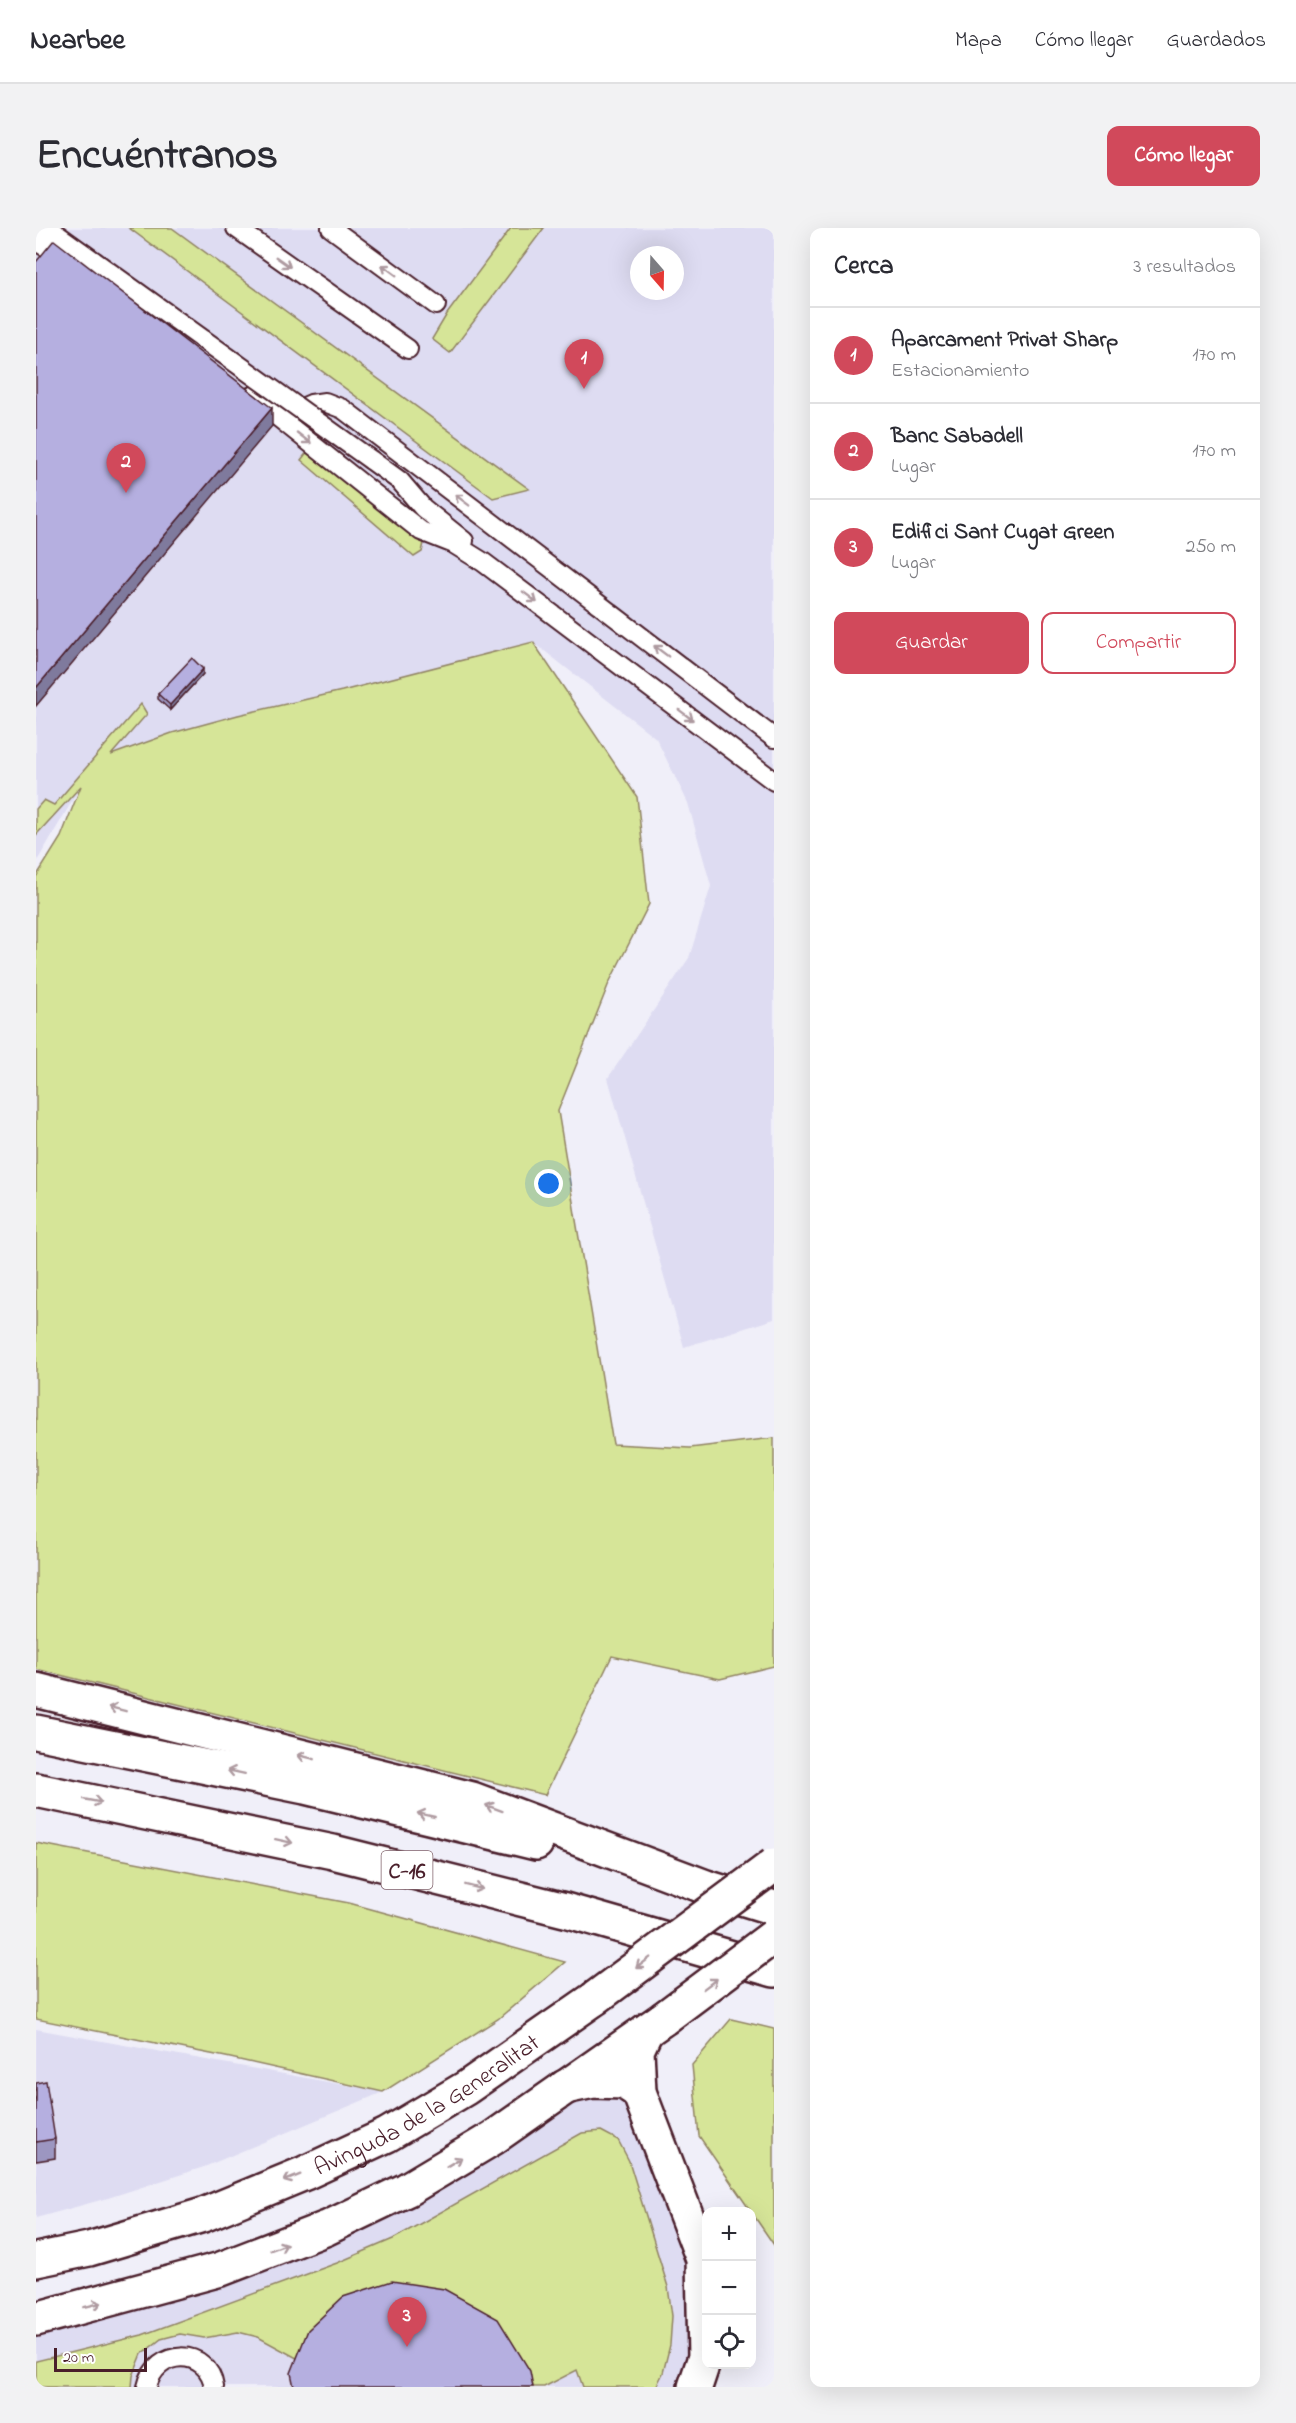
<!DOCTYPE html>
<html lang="es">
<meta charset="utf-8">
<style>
body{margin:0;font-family:"Indie Flower",sans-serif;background:#f2f2f3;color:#2b2b33}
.controls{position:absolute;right:18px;bottom:18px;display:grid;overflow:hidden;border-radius:12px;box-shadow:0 6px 24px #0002}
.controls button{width:54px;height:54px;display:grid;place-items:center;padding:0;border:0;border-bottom:2px solid #e1e1e2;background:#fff;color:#2b2b33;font:30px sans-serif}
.compass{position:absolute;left:594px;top:18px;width:54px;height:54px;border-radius:50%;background:#fff;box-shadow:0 6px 24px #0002;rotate:160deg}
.scale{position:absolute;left:18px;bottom:15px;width:93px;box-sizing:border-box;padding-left:6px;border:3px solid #4a1f2b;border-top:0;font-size:16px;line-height:21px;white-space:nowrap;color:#4a1f2b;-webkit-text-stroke:4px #fff;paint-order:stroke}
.you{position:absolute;left:513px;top:956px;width:21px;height:21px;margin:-15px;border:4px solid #fff;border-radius:50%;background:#1a73e8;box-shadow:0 0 0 9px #1a73e833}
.badge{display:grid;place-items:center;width:39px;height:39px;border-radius:50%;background:#d1495b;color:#fff;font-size:20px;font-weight:700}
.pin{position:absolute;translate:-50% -50px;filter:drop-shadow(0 2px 3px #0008)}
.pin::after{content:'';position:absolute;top:32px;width:21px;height:18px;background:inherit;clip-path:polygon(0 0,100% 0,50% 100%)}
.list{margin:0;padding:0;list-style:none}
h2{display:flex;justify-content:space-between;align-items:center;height:78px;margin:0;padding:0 24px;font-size:26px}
h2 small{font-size:20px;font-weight:400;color:#7c7c81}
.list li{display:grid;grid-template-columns:39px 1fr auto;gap:18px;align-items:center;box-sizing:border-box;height:96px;padding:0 24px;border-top:2px solid #e1e1e2}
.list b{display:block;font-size:22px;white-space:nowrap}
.list p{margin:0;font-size:20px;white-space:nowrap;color:#7c7c81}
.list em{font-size:20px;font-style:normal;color:#7c7c81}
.actions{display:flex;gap:12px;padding:18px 24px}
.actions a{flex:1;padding:14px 0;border:2px solid #d1495b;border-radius:12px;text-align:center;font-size:21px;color:#d1495b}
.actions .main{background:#d1495b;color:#fff}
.icon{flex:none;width:33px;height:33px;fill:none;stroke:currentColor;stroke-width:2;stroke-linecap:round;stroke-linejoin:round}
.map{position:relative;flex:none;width:738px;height:2159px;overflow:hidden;border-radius:12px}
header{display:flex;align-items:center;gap:36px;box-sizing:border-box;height:84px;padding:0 30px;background:#fff;border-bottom:2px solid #e1e1e2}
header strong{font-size:28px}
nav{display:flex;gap:33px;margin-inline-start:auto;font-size:21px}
.intro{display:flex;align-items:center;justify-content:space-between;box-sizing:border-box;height:144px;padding:0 36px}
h1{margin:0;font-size:42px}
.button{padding:15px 27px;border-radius:12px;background:#d1495b;color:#fff;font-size:21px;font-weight:700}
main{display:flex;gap:36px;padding:0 36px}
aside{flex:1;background:#fff;border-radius:12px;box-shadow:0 6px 24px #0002}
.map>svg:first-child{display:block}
.built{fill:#dedcf2;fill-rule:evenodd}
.green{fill:#d6e598;stroke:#908262;stroke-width:1.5}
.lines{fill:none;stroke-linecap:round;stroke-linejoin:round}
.lane-casing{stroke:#4a1f2b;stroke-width:22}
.street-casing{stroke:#4a1f2b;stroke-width:38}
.secondary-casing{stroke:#4a1f2b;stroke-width:38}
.highway-casing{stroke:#4a1f2b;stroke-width:38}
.lane{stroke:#fff;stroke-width:18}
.street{stroke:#fff;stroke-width:33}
.secondary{stroke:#fff;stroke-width:33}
.highway{stroke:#fff;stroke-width:33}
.lane-bridge-casing{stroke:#4a1f2b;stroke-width:22;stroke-linecap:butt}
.secondary-bridge-casing{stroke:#4a1f2b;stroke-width:38;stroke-linecap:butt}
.lane-bridge{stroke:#fff;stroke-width:18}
.secondary-bridge{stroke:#fff;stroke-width:33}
.wall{fill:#9c96c1;stroke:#4a1f2b;stroke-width:1.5}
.shaded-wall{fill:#7f7a9d;stroke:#4a1f2b;stroke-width:1.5}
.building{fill:#b5afe0;stroke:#4a1f2b;stroke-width:1.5}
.oneway{stroke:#ae9aa0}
.labels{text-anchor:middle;stroke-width:4.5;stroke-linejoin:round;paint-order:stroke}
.shield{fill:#fff;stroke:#80626b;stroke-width:1.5}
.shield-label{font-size:22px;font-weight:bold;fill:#4a1f2b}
.street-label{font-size:24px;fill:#4a1f2b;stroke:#fff}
</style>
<header>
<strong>Nearbee</strong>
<nav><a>Mapa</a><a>Cómo llegar</a><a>Guardados</a></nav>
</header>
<div class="intro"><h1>Encuéntranos</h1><a class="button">Cómo llegar</a></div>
<main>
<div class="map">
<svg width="738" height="2159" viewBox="0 0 738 2159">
<rect width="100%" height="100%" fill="#f0eff9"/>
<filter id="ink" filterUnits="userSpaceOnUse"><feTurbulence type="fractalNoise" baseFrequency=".0167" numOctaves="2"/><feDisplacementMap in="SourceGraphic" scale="12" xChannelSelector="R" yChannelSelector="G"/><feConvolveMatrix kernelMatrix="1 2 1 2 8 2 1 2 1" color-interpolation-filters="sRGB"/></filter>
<g filter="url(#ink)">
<g class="built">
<path d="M0 0H738V1091L648 1119 572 850 653 730 675 658 652 575 620 510 497 414 306 463 202 487 136 505 73 527 46 556 0 635ZM603 27H639V63H603Z"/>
<polygon points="0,1801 347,1864 168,1939 72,1970 0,1990"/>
<polygon points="588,1854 667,2031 659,2159 0,2159 0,2091 185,2041 529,1859"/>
</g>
<g class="green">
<polygon points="93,0 136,0 493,261 457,270"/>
<polygon points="475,0 508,0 414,125 396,111 411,86"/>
<polygon points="272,223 388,315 386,324 378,329 265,232"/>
<polygon points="497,414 601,569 613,676 573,755 522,883 577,1216 654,1220 738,1210 738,1438 684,1451 576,1428 509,1567 0,1441 0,649 25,609 45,558 0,607 0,581 8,572 18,577 105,476 111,486 75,527 136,505 202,487 306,463"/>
<polygon points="0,1615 313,1675 529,1734 462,1791 347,1864 190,1829 0,1791"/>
<polygon points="695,1791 738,1801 738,2017 663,1908 656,1837"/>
<polygon points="565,1903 582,1912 593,1933 632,2059 636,2088 634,2117 627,2145 620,2159 547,2159 541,2142 508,2159 490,2159 268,2134 222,2109 202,2104 168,2110 144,2106 125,2111 106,2126 97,2148 96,2159 0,2159 0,2133 106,2107 301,2035 357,2011 546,1905"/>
</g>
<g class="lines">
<g class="lane-casing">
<g id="lane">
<polyline points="200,0 372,121"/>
<polyline points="295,0 400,77"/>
<polyline points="0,8 5,3 19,5 58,33"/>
<polyline points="0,15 5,16 32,33"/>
<polyline points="216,168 240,184 254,185 275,176 289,174 307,181 738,510"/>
<polyline points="233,182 385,303 418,316 447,334 738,553"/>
<polyline points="335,232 364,253 387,280 428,313"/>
<path d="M111 2159C119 2120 172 2119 178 2159"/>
</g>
</g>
<g class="street-casing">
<g id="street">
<polyline points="610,1803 601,1822 603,1864 667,2031 669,2129 659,2159"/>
<polyline points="529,1859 557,1853 588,1854 603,1864"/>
</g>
</g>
<g class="secondary-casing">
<g id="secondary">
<path id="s1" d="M0 2032 53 2021 167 1987 269 1945 351 1907 430 1860 558 1771"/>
<polyline points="0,2091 185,2041 291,2000 370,1962 457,1910 627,1791"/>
</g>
</g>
<g class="highway-casing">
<g id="highway">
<polyline points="0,1462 436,1571 670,1659 738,1680"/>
<polyline points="0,1504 269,1559 500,1615"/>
<polyline points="0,1562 297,1624 529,1682 738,1742"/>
</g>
</g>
<use href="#lane" class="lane"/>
<use href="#street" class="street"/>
<use href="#secondary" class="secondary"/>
<use href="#highway" class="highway"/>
<g class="lane-bridge-casing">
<polyline id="lane-bridge" points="58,33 335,232"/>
</g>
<g class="secondary-bridge-casing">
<g id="secondary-bridge">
<polyline points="558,1771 738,1637"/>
<polyline points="627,1791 738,1708"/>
</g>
</g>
<use href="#lane-bridge" class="lane-bridge"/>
<use href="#secondary-bridge" class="secondary-bridge"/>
</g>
<g class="wall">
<polygon points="167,446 134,482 122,471 122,466"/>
<polygon points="0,1855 19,1911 19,1930 0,1933"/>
</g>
<g class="shaded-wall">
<polygon points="236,180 236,198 0,478 0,460"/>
<polygon points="167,441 167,446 134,482 134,477"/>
</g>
<g class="building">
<polygon points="18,12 236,180 0,460 0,34"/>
<polygon points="156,430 167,441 134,477 122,466"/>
<polygon points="10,1853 19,1911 0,1914 0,1855"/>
<polygon points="356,2053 408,2061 462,2091 494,2143 497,2159 258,2159 255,2145 272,2102 307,2069"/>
</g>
<defs><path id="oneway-shaft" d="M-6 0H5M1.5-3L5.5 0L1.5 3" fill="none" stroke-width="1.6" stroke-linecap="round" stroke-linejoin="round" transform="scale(1.5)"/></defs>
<g class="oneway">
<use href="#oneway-shaft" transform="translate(247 34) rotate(35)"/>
<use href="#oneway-shaft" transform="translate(353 42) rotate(-144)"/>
<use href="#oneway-shaft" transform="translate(268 210) rotate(38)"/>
<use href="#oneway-shaft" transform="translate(426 272) rotate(-143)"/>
<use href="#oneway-shaft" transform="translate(494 369) rotate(37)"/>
<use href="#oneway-shaft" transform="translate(625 423) rotate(-143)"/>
<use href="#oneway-shaft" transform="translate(650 487) rotate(37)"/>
<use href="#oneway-shaft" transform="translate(81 1481) rotate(-166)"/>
<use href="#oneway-shaft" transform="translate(270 1529) rotate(-166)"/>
<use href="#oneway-shaft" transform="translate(200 1544) rotate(-168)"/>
<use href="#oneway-shaft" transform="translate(57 1573) rotate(11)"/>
<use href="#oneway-shaft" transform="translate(458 1580) rotate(-160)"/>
<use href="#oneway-shaft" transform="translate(390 1587) rotate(-167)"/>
<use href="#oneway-shaft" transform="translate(248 1613) rotate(12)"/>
<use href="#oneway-shaft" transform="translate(438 1659) rotate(14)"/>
<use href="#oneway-shaft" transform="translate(607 1735) rotate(143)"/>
<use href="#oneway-shaft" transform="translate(674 1756) rotate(-37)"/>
<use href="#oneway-shaft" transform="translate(418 1934) rotate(-31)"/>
<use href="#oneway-shaft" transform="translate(256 1950) rotate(158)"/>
<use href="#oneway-shaft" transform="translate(243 2019) rotate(-21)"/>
<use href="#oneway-shaft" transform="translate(57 2077) rotate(-14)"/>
</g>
</g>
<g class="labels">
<rect class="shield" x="345.5" y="1623" width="51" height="38" rx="4.5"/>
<g class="shield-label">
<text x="371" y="1650">C-16</text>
</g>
<g class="street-label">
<text dy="8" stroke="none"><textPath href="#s1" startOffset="423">Avinguda de la Generalitat</textPath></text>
</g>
</g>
</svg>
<div class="controls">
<button>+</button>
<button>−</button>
<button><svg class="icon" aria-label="locate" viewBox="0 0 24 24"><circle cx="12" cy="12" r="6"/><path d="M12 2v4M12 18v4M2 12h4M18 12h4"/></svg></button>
</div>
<svg class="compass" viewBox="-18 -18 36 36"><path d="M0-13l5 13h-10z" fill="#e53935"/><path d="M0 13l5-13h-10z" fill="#7c7c81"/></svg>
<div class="scale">20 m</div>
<div class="you"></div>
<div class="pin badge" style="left:548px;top:161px">1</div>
<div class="pin badge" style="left:90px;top:265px">2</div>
<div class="pin badge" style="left:371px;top:2119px">3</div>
</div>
<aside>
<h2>Cerca<small>3 resultados</small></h2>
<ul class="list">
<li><span class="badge">1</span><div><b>Aparcament Privat Sharp</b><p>Estacionamiento</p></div><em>170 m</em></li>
<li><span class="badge">2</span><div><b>Banc Sabadell</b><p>Lugar</p></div><em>170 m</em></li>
<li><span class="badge">3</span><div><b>Edifici Sant Cugat Green</b><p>Lugar</p></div><em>250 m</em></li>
</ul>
<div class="actions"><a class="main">Guardar</a><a>Compartir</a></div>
</aside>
</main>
